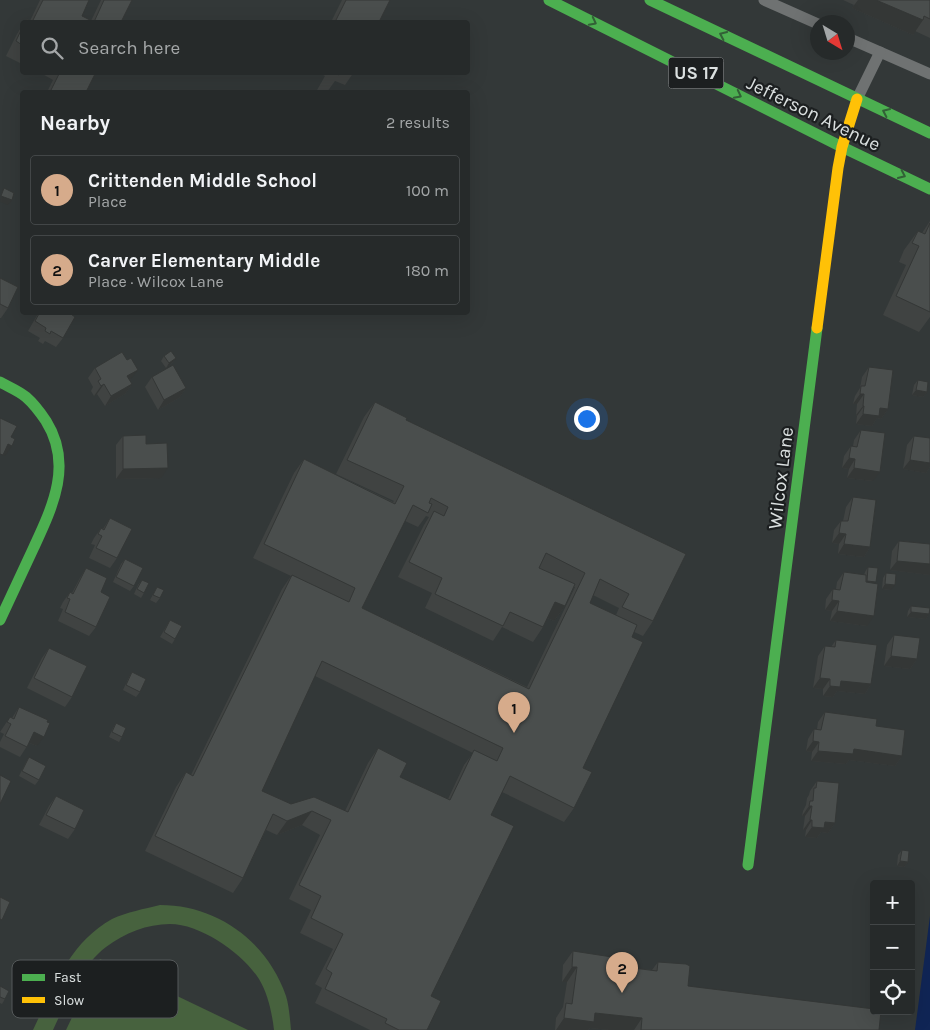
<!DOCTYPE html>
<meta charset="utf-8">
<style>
body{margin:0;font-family:Karla,sans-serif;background:#2e3232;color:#f1f3f6}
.controls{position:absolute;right:15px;bottom:15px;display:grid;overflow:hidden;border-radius:5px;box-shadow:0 5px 20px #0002}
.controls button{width:45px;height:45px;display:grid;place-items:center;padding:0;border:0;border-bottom:1px solid #424647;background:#262a2a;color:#f1f3f6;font:25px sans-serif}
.compass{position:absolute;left:810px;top:15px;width:45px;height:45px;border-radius:50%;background:#262a2a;box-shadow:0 5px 20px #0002;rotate:142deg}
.you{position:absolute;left:586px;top:418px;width:18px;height:18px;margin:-12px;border:4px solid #fff;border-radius:50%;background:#1a73e8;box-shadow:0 0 0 8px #1a73e833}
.badge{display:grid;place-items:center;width:32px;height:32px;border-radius:50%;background:#d6ab8b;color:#111;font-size:16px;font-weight:700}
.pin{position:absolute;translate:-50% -41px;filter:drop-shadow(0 1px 2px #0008)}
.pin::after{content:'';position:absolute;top:26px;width:18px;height:15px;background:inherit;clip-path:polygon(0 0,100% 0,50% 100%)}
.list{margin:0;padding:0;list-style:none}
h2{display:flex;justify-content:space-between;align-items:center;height:65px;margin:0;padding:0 20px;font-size:21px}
h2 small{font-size:16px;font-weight:400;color:#a4a7a8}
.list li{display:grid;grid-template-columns:32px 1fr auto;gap:15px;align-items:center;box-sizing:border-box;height:70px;margin:0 10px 10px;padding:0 10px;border:1px solid #424647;border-radius:5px}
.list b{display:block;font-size:19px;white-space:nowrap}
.list p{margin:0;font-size:16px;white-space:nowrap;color:#a4a7a8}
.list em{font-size:16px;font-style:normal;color:#a4a7a8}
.icon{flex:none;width:28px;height:28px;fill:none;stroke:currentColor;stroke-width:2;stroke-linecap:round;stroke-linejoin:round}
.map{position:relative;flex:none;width:930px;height:1030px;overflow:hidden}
.search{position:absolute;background:#262a2a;box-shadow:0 5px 20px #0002;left:20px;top:20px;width:450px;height:55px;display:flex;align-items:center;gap:12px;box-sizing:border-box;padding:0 18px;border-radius:5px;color:#a4a7a8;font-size:19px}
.panel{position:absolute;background:#262a2a;box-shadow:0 5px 20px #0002;left:20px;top:90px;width:450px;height:225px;border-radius:5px}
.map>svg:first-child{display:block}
.green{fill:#47623e}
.water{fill:#102555}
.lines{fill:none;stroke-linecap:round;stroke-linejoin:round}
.lane{stroke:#6f7272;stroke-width:11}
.fast{stroke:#4caf50;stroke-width:11}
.slow{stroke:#ffc107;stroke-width:11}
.wall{fill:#404342;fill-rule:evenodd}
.shaded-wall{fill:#343736}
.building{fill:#4a4e4d;stroke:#343736;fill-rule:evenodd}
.oneway{stroke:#326036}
.labels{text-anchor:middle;stroke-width:4.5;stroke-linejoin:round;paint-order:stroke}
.shield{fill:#1c1f20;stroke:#a2a6a6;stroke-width:1}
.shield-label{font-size:18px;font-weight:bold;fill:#dbe0e0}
.street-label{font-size:19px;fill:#dbe0e0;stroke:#1c1f20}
.key{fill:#1c1f20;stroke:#55595a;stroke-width:1}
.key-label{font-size:14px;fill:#dbe0e0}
</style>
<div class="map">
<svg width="930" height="1030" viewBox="0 0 930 1030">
<rect width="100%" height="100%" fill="#333838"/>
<g class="green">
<path d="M160 905C217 905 267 941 286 996 289 1006 290 1019 291 1030H274C272 1013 268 994 259 979 243 954 201 924 170 924 147 924 125 933 106 947 80 967 67 1000 53 1030H33C53 988 69 943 112 919 127 912 144 909 160 905Z"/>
<polygon points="100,959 248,1030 66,1030"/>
</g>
<polygon class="water" points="930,914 930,1030 915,1030 930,916"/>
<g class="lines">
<g class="lane">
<polyline points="764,0 818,24"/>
<polyline points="848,38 930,74"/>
<polyline points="857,99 880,52"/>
</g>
<g class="fast">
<polyline points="549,0 842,147 930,189"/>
<polyline points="650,0 930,133"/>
<path d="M0 382C9 387 19 391 26 397 34 404 40 412 46 421 73 464 53 506 34 547 23 571 11 596 0 620"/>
<polyline points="748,865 817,328"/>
</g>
<polyline class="slow" points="817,328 838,168 842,147 857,99"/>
</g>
<g class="wall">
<polygon points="40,0 89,0 82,16 91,21 101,0 132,0 121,22 25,22 27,19 30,21"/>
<polygon points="342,0 390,0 379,22 331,22"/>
<polygon points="843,0 930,0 930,38 915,31 913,35 852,8 854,5"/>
<polygon points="22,26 22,64 6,56 17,34"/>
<polygon points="39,72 96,72 86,92 47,92 53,80"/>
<polygon points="318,72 354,72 345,85 335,81 327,92 323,92 317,90 325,76"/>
<polygon points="930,221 930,317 919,332 883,315 906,265 899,262 904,250 918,231 922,233"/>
<polygon points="0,278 8,308 1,318 0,318"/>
<polygon points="39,312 68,312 63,338 56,347 45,341 43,344 38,341 40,338 28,331"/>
<polygon points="164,356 176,358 172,363 166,368 161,361"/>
<polygon points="869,367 888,409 881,419 877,418 872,426 856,424 857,416 856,415 857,404 853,404 855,396 860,388 862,377"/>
<polygon points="95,368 131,379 129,380 132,384 125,394 105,406 97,394 94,396 91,391 93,387 88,378"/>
<polygon points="152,377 186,388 179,398 158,410 145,387"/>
<polygon points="918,380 927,392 923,397 912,395 914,385"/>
<path d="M375 402 406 420 686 554 653 621 643 636 634 632 632 637 583 768 574 808 564 822 502 792 491 815 431 996 427 1030H370L315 1003 322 988 315 984 333 949 300 933 311 910 289 899 320 835 302 825 277 835 266 830 243 878 233 893 145 851 176 787 186 772 191 775 282 589 291 576 253 558 294 473 304 459 393 502 394 501 336 474 364 417ZM426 516 429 517 424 525 398 577 432 593 425 608 493 641 502 627 533 642 543 627 547 618 554 621 565 606 574 587H575L527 687 362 608 405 521 418 527ZM593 595 619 608 616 615 590 603ZM315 676 473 753 464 765 448 799 400 777 378 748 368 763 345 811 291 804 262 791Z"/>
<polygon points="861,430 873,481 847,478 849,469 842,468 844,456 851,446 853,446 854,440"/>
<polygon points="123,436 161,478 116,479 116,445"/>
<polygon points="914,436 930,438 930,467 926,473 903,469 907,445"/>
<polygon points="853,497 870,547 864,557 838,554 839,544 832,543 834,530 841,521 843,521 846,507"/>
<polygon points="110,518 117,558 110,568 89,558 95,545 91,544 94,538 101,528 103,529"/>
<polygon points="899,541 930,544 930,575 890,570 892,551"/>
<polygon points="125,559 134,586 130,591 113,582 121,564"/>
<polygon points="868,567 875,584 867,626 830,621 832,611 825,610 826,599 833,589 836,589 837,582 844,572 864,575 865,572"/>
<polygon points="86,568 101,592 96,627 89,636 58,621 63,609 60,608 63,602 70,592 72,593 80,578"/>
<polygon points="886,573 891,590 882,589 883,578"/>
<polygon points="142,580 144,593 141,598 134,594 138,585"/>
<polygon points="157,587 160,598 156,603 150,600"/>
<polygon points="911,606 929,614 926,619 907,617 908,611"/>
<polygon points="170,620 175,639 172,644 160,637"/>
<polygon points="894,635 917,659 910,669 884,666 887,645"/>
<polygon points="836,640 871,684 865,694 837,691 833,697 823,696 823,689 813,688 818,656 825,646 831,647"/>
<polygon points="49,648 72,697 65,707 27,688 42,658"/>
<polygon points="132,672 140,692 136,697 123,690 129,677"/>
<polygon points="19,707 37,746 29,743 20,757 0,747 0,742 4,734 0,732 10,717 12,718"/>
<polygon points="825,712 876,726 902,756 895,766 849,760 846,764 811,761 812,752 806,751 808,739 814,729 817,729 818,722"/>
<polygon points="116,723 122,737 119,742 109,737 113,728"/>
<polygon points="29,757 39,780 35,785 19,776 26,762"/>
<polygon points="817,781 835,823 828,833 821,832 817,838 805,837 806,830 803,830 805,816 802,816 803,811 806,805 807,798 809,795 810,791"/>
<polygon points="56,796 75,829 68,839 39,825 49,806"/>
<polygon points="902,850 908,862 904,867 897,866 898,855"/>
<polygon points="573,951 610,965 652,970 658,962 688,986 879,1030 610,1030 590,1028 588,1030 555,1030 556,1018 563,1007 567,982 562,982 563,965"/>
<polygon points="0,986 5,999 2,1004 0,1003"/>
</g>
<g class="shaded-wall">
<polygon points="858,0 876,0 923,20 913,35 852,8"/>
<polygon points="1,196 12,200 8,205 0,202"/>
<polygon points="176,358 172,363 166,368 169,363"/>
<polygon points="138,370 131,379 120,386 127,376"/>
<polygon points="104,384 97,394 94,396 101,386"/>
<polygon points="132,384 125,394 105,406 111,396"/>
<polygon points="186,388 179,398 158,410 164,400"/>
<polygon points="916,390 927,392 923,397 912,395"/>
<polygon points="860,394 864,394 857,404 853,404"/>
<polygon points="863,406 864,406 857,416 856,415"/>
<polygon points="880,408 888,409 881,419 877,418 872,426 856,424 863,414"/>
<polygon points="8,444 12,446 5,456 1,454"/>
<polygon points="849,458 855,459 849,469 842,468"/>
<polygon points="910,460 930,463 930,467 926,473 903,469"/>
<polygon points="168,468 161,478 116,479 123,469"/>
<polygon points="854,468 880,472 873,481 847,478"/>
<polygon points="839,533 846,534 839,544 832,543"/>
<polygon points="844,544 870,547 864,557 838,554"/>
<polygon points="897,561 930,564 930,575 890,570"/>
<polygon points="867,581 876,582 873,587 863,586"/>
<polygon points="885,584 895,585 891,590 882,589"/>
<polygon points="832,600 839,601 832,611 825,610"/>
<polygon points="555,602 565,606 554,621 545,617"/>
<polygon points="837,611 874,616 867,626 830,621"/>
<polygon points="911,612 929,614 926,619 907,617"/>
<polygon points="891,656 917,659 910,669 884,666"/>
<polygon points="820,678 830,679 823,689 813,688"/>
<polygon points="841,681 871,684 865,694 837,691 833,697 823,696 830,686"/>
<polygon points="34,732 44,737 37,746 27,742"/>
<polygon points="813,741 819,742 812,752 806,751"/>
<polygon points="854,749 902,756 895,766 849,760 846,764 811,761 818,751"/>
<polygon points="809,806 812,806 805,816 802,816"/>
<polygon points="312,811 302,825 277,835 287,821"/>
<polygon points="810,820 812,820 806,830 803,830"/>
<polygon points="825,822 835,823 828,833 821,832 817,838 805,837 812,827"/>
<polygon points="900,861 908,862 904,867 897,866"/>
<polygon points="572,967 577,967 567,982 562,982"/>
<polygon points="595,1013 642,1018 634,1030 610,1030 590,1028 588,1030 556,1030 564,1018"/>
</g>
<g class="building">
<polygon points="43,0 89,0 82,16 94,22 104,0 132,0 121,22 25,22 27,19 32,22"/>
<polygon points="346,0 390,0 379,22 335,22"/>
<polygon points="876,0 930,0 930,19 924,16 923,20"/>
<polygon points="22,28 22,45 16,41"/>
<polygon points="60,72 96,72 86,92 50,92"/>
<polygon points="334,72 340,72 339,75"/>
<polygon points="4,188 14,193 12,200 1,196"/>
<polygon points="930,223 930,312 896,296 919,246 912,243 918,231 925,234"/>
<polygon points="0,278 18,287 8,308 0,304"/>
<polygon points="40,312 68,312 75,317 63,338 51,331 50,334 45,331 46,328 35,321"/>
<polygon points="171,351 176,358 169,363 164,356"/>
<polygon points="122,352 127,360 131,358 138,370 127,376 132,384 111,396 104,384 101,386 98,381 101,379 95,368"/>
<polygon points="173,365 186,388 164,400 152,377"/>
<polygon points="869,367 893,370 888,409 880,408 879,416 863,414 864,406 863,406 864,394 860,394 861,386 865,386"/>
<polygon points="918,380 928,382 927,392 916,390"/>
<path d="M375 402 407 418 406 420 686 554 653 621 622 607 629 594 600 579 590 603 637 625 632 637 643 642 583 768 592 772 574 808 510 776 491 815 514 826 431 996 441 1001 427 1030H399L385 1023 387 1019 325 989 332 973 326 969 343 934 311 918 321 896 299 885 331 820 312 811 287 821 273 814 243 878 155 836 186 772 193 776 292 575 349 602 355 588 264 544 304 459 395 504 404 486 347 460ZM431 498 448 507 444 516 434 511 409 562 442 578 435 594 503 626 510 612 543 627 555 602 565 606 575 584 539 568 546 553 585 573 529 689 362 608 413 505 428 513 432 504 429 503ZM322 661 503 748 497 761 474 750 450 800 400 777 407 763 378 748 348 812 314 797 291 804 262 791Z"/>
<polygon points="0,418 17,426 11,437 15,439 12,446 8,444 3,455 0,454"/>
<polygon points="861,430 885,433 880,472 854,468 855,459 849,458 851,446 857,447"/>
<polygon points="146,435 146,444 167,443 168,468 123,469 123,436"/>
<polygon points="914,436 930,438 930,463 910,460"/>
<polygon points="853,497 876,500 870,547 844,544 846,534 839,533 841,521 848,521"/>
<polygon points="110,518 132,529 117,558 96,548 102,536 98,534 101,528 104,530"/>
<polygon points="899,541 930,544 930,564 897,561"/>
<polygon points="125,559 143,568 134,586 116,577"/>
<polygon points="868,567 878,568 876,582 867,581"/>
<polygon points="86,568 107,578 101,592 110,597 96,627 65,612 70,599 67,598 70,592 73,594"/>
<polygon points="844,572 866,575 866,582 878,584 874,616 837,611 839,601 832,600 833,589 840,590"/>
<polygon points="886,573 896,574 895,585 885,584"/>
<polygon points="142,580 149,583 144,593 137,589"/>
<polygon points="157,587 164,590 160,598 153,595"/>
<polygon points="911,606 930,608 929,614 911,612"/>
<polygon points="170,620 182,626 175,639 164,632"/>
<polygon points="894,635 920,638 917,659 891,656"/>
<polygon points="836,640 877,645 871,684 841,681 840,687 830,686 830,679 820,678 825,646 835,647"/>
<polygon points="49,648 87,666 72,697 34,678"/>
<polygon points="132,672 146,679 140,692 126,685"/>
<polygon points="19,707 48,720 47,722 50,723 44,737 34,732 27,747 5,736 11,724 7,722 10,717 14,719"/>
<polygon points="825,712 877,719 876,726 905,730 902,756 854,749 853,754 818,751 819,742 813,741 814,729 821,730"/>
<polygon points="116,723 126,728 122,737 112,732"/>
<polygon points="29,757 46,766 39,780 22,771"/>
<polygon points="0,775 11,781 0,804"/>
<polygon points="817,781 839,783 835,823 825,822 824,828 812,827 812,820 810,820 812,806 809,806 810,801 813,801 814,788 816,788"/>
<polygon points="56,796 84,810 75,829 46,815"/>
<polygon points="902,850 909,851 908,862 900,861"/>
<polygon points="0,897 10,902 2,920 0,919"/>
<polygon points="573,951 612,957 610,965 657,971 658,962 686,964 690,966 688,986 874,1009 874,1011 881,1011 879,1030 641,1030 642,1018 595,1013 594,1022 564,1018 566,1003 572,1004 577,967 572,967"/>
<polygon points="0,986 9,991 5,999 0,997"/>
</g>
<defs><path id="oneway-chevron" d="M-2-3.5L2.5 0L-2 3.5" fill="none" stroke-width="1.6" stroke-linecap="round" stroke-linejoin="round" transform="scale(1.25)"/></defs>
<g class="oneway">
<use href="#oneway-chevron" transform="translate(593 22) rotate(27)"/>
<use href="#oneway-chevron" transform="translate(723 35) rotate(-155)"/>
<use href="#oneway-chevron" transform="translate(738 95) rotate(27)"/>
<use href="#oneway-chevron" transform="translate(886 112) rotate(-155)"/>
<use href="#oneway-chevron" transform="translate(902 175) rotate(25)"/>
</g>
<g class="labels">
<rect class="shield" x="668.5" y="57.5" width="55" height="31" rx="4"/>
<g class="shield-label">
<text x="696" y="79">US 17</text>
</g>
<g class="street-label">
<text transform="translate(814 113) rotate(26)" y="7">Jefferson Avenue</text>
<text transform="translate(780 478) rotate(-83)" y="7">Wilcox Lane</text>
</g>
</g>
<rect x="12" y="960" width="166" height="58" rx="8" class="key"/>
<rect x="22" y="974" width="23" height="7" fill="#4caf50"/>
<rect x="22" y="997" width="23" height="6" fill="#ffc107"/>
<g class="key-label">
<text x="54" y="982">Fast</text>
<text x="54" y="1005">Slow</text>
</g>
</svg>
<div class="controls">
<button>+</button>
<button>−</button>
<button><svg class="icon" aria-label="locate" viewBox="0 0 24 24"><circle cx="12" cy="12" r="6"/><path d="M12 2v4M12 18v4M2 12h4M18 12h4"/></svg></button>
</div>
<svg class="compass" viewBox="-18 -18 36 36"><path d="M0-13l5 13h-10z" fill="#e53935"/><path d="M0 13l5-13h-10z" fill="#a4a7a8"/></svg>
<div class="you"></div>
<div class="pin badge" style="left:514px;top:733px">1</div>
<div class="pin badge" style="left:622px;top:993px">2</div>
<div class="search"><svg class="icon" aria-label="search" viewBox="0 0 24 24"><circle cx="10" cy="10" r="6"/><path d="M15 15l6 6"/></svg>Search here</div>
<section class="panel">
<h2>Nearby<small>2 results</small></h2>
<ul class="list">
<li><span class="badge">1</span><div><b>Crittenden Middle School</b><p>Place</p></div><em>100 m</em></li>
<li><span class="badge">2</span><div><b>Carver Elementary Middle</b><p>Place · Wilcox Lane</p></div><em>180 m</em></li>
</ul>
</section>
</div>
